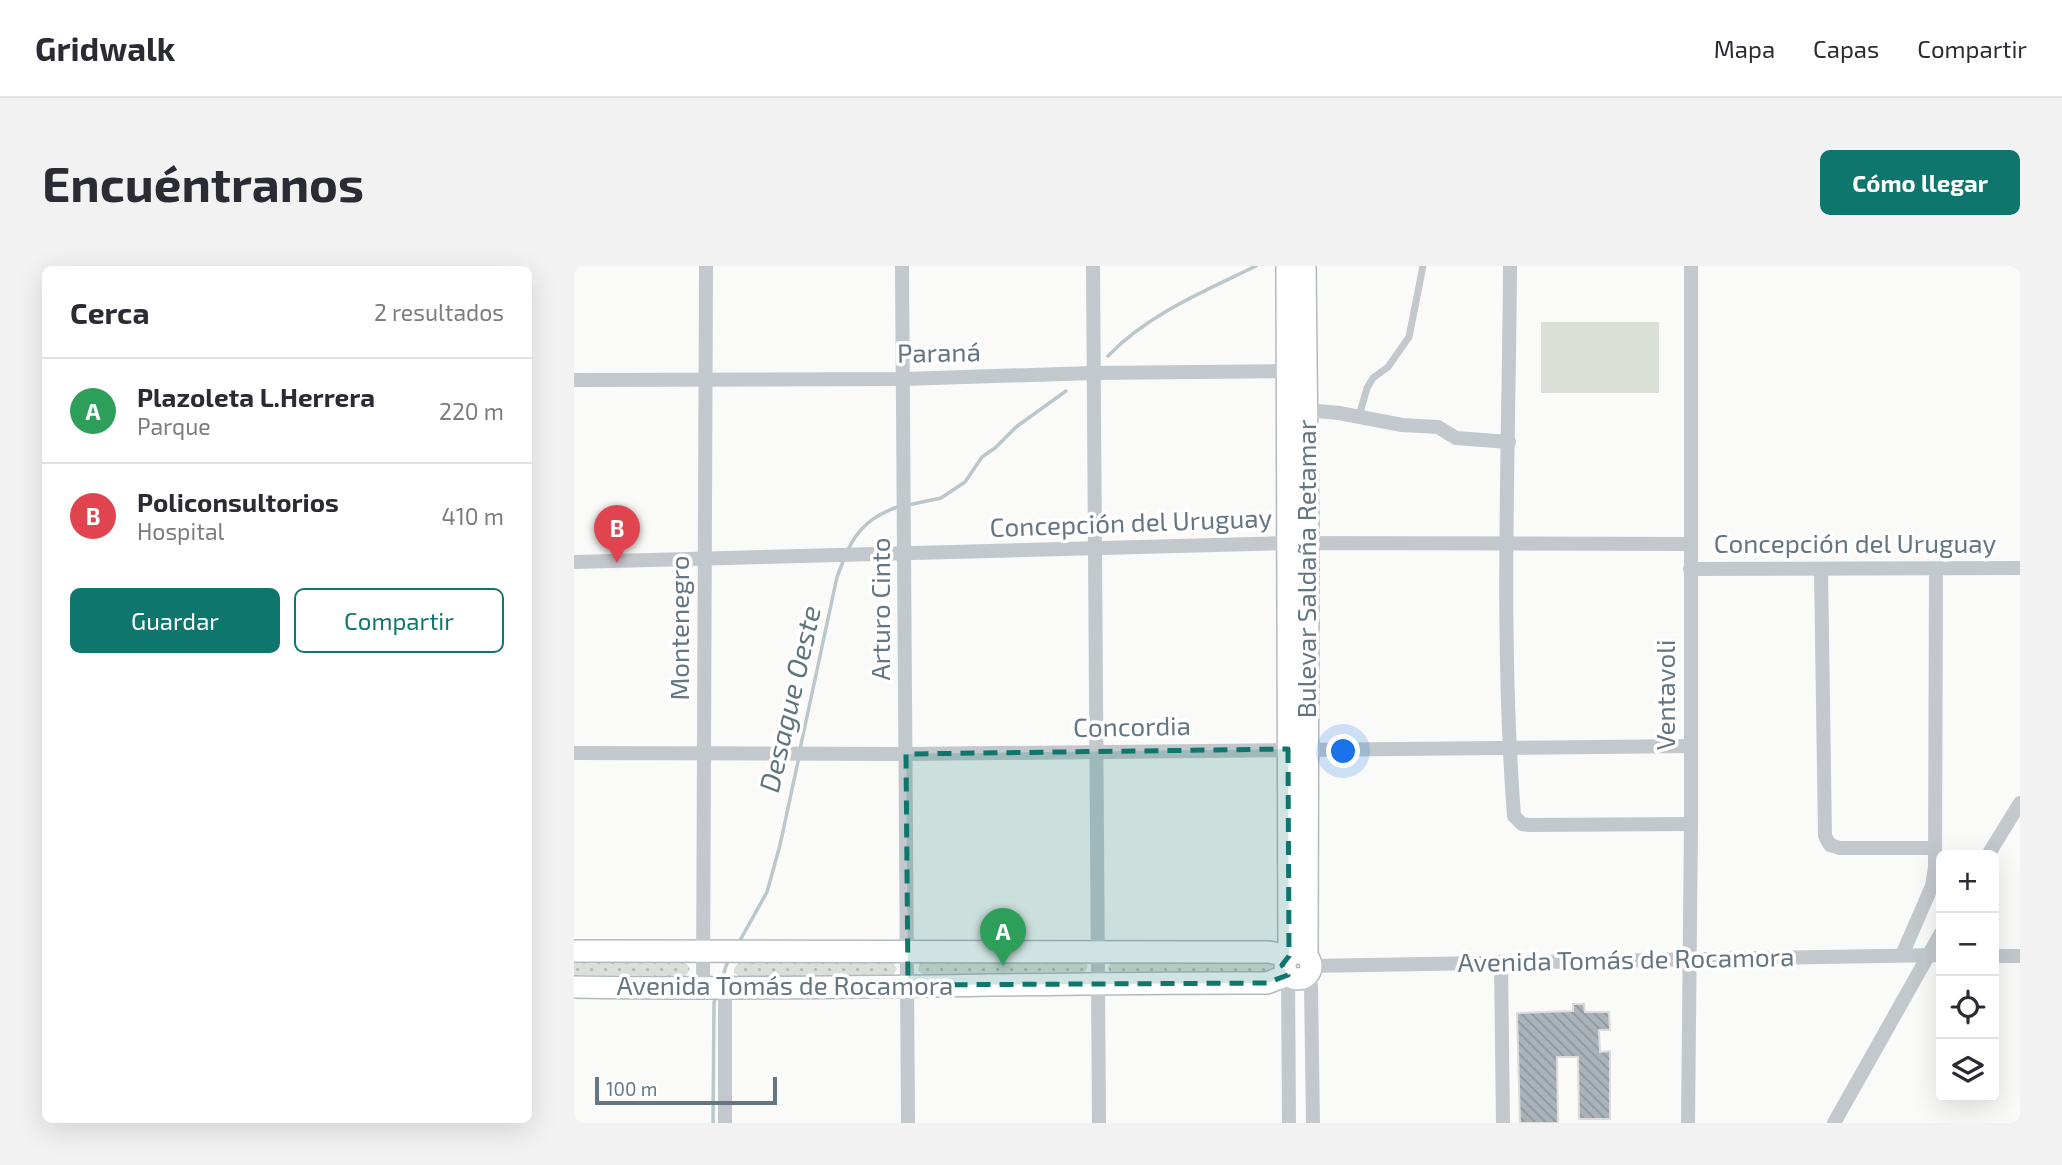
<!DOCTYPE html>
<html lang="es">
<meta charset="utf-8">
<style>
body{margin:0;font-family:"Exo 2",sans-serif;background:#f2f2f3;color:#2b2b33}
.controls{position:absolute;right:21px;bottom:21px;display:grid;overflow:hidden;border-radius:10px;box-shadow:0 7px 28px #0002}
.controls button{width:63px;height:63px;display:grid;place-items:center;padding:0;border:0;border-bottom:2px solid #e1e1e2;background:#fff;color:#2b2b33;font:35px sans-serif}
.scale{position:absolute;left:21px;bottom:18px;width:182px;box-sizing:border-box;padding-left:7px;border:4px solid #657683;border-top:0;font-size:19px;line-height:24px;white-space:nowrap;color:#657683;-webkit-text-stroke:5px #fff;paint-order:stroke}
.you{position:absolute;left:770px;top:486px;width:24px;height:24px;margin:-18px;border:5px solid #fff;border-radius:50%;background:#1a73e8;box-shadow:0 0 0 10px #1a73e833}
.badge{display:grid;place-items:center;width:46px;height:46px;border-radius:50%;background:#0f766e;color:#fff;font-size:23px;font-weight:700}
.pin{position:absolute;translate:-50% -58px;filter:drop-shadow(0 2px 4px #0008)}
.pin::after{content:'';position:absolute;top:37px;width:24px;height:21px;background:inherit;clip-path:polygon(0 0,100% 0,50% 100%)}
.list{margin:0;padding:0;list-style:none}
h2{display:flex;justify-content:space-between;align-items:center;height:91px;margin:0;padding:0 28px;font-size:30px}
h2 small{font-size:23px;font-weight:400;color:#7c7c81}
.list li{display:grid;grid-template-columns:46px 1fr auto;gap:21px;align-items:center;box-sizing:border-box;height:105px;padding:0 28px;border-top:2px solid #e1e1e2}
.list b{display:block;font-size:26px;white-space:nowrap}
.list p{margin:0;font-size:23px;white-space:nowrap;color:#7c7c81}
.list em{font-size:23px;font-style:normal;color:#7c7c81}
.actions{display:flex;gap:14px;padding:21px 28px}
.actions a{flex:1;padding:16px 0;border:2px solid #0f766e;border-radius:10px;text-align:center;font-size:24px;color:#0f766e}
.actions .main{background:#0f766e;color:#fff}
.icon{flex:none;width:38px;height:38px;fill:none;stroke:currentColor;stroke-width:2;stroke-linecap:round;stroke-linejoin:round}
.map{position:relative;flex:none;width:1446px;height:857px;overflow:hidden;border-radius:10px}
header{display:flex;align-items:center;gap:42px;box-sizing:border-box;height:98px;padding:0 35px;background:#fff;border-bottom:2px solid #e1e1e2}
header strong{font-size:33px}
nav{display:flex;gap:38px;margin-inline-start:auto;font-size:24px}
.intro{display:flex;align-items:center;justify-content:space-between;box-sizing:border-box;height:168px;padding:0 42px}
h1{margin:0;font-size:49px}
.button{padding:18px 32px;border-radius:10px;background:#0f766e;color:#fff;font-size:24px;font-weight:700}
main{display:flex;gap:42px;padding:0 42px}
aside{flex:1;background:#fff;border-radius:10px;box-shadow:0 7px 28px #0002}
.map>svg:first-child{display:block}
.grass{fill:url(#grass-dots)}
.garden{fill:#dadfd7}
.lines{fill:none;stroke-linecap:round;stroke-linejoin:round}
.stream{stroke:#bbc7cb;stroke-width:3.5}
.building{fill:url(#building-back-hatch);stroke:#dcdcda;stroke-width:2}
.secondary-casing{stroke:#b3babf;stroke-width:24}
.lane{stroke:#c3c8cc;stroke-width:7}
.street{stroke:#c3c8cc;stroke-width:14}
.secondary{stroke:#fff;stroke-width:21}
.marked{fill:#0f766e;fill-opacity:0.2;stroke:#0f766e;stroke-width:5;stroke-dasharray:14 9;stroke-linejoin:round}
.labels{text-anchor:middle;stroke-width:7;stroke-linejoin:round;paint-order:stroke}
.street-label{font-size:26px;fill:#657683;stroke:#fff}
.water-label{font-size:28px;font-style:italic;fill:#60757c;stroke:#fff}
</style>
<header>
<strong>Gridwalk</strong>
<nav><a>Mapa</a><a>Capas</a><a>Compartir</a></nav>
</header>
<div class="intro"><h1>Encuéntranos</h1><a class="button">Cómo llegar</a></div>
<main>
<aside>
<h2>Cerca<small>2 resultados</small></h2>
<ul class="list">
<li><span class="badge" style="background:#2e9e5b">A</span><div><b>Plazoleta L.Herrera</b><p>Parque</p></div><em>220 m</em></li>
<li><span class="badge" style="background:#e0444e">B</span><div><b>Policonsultorios</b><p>Hospital</p></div><em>410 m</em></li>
</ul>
<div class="actions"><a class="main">Guardar</a><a>Compartir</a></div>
</aside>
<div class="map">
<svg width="1446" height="857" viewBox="0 0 1446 857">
<defs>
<pattern id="grass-dots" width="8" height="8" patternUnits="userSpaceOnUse" patternTransform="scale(1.75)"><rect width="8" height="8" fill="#dadfd7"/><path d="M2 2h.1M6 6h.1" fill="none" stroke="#b4b9b4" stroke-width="1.8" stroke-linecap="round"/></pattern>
<pattern id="building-back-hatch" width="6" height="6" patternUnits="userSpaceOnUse" patternTransform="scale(1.75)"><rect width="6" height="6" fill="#aab3b9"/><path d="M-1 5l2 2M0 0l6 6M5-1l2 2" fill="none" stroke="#8e969c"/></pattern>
</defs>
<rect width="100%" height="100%" fill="#fafaf8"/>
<g class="grass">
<polygon points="508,693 514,700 511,706 507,708 349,708 344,705 346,695"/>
<polygon points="697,693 704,697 701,707 537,708 534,702 537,696"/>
<polygon points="0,694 109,694 116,702 113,708 109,710 0,709"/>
<polygon points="317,695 323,702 320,708 315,710 165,710 160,707 160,703 165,696"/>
</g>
<rect class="garden" x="967" y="56" width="118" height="71"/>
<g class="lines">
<g class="stream">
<path d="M534 90C574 48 631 25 682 0"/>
<polyline points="334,239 367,232 391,216 408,191 421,182 442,161 492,125"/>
<path d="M273 286C284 261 300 249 326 240"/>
<polyline points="226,483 263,311 270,293"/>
<polyline points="164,678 193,626 206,579 225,491"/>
<polyline points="148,713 154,694"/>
<polyline points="139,857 140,737 142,730"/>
</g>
</g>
<polygon class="building" points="999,738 1010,738 1011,746 1035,746 1036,764 1025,764 1026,786 1036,785 1036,853 1005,853 1004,791 983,791 984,857 946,857 943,747 999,745"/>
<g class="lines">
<g class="secondary-casing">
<g id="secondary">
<polyline points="731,0 734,278 733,690"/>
<polyline points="0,685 695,686 715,690 713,0"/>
<circle cx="724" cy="700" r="13"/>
<path d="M0 721C231 725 462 716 693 717L714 709"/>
</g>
</g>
<polyline class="lane" points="785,150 793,122 799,112 814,101 835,71 849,0"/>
<g class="street">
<polyline points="328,0 334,857"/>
<polyline points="519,0 525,857"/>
<path d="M936 0C935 183 926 367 940 550L948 558 955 559 1117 558"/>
<polyline points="0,114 329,113 519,107 720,105"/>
<polyline points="732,144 765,147 828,159 864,161 882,172 935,176"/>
<polyline points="0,296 714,277 1116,278"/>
<polyline points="1116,303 1446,302"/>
<polyline points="1247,303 1251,570 1256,579 1266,582 1361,582"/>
<polyline points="0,487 332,488 1117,480"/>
<polyline points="1414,589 1446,537"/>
<polyline points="1328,689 1358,620 1361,601 1362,303"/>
<polyline points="1420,690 1446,690"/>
<polyline points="927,696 929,857"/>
<polyline points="737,700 1367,689"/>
<polyline points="714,709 715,857"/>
<polyline points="733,709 737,720 739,857"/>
<polyline points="129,723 132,0"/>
<polyline points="151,857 151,724"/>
<polyline points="1114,857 1117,558 1117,0"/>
<polyline points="1260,857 1367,667"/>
</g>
<use href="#secondary" class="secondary"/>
</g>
<path class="marked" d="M714 483 715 690 708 699 714 709 693 717 334 719 332 488Z"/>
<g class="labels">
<g class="street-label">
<text transform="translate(365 87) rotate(-1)" y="9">Paraná</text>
<text transform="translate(557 257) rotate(-2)" y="9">Concepción del Uruguay</text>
<text x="1281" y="287">Concepción del Uruguay</text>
<text transform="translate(733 303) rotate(-90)" y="9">Bulevar Saldaña Retamar</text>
<text transform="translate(307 343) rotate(-90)" y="9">Arturo Cinto</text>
<text transform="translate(106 362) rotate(-90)" y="9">Montenegro</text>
<text transform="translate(1092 429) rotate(-90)" y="9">Ventavoli</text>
<text transform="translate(558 461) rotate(-1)" y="9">Concordia</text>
<text transform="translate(1052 694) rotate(-1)" y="9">Avenida Tomás de Rocamora</text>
<text x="211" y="729">Avenida Tomás de Rocamora</text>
</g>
<g class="water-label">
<text transform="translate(216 433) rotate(-77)" y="10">Desague Oeste</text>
</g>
</g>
</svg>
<div class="controls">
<button>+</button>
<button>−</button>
<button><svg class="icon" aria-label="locate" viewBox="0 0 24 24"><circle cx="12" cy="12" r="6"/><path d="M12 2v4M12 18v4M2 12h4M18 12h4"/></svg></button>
<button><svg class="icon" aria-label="layers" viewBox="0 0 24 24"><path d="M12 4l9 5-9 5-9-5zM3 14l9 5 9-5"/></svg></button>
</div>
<div class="scale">100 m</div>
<div class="you"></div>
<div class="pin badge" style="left:429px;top:700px;background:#2e9e5b">A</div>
<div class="pin badge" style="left:43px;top:297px;background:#e0444e">B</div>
</div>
</main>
